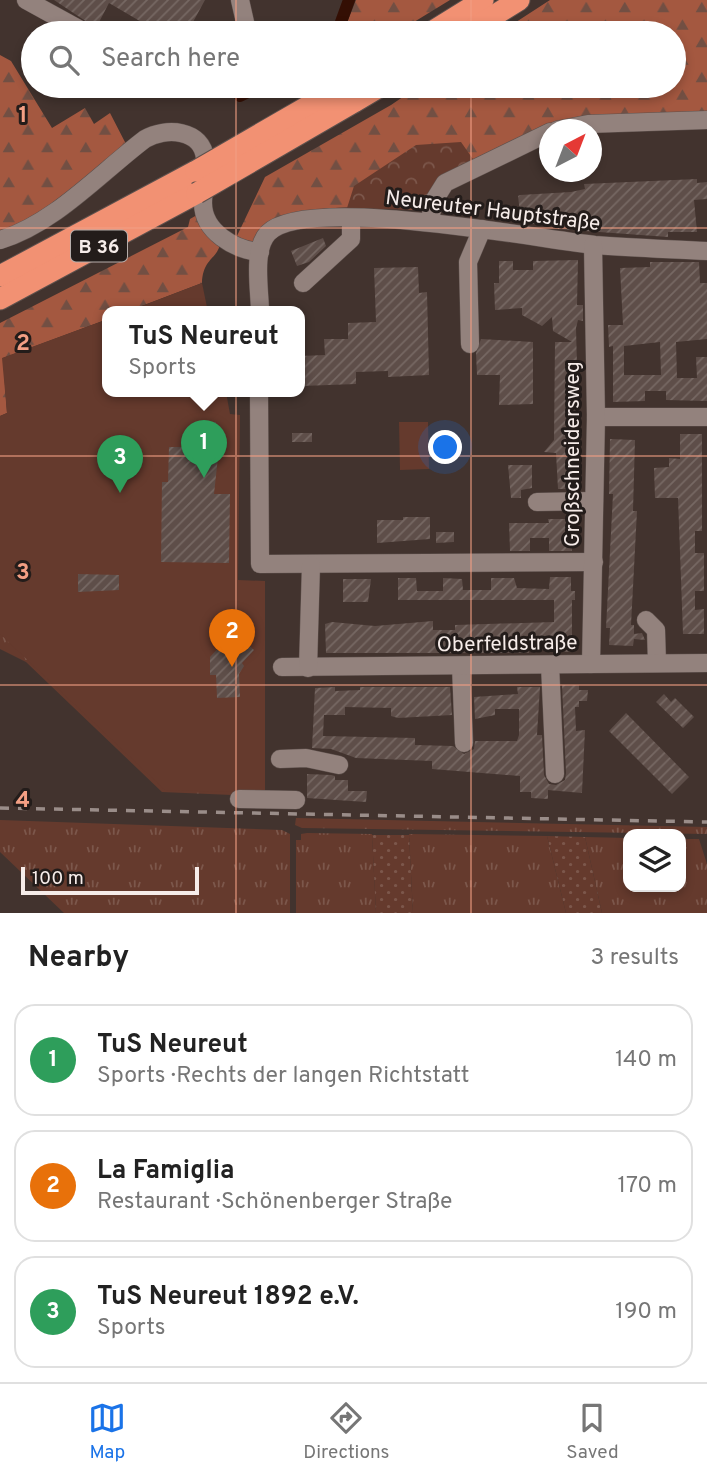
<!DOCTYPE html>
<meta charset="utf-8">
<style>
body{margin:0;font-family:Overpass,sans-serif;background:#f2f2f2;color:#222}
.controls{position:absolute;right:21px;bottom:21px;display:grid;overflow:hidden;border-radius:14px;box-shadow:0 4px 10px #0003}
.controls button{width:63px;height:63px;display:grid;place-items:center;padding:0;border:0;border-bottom:2px solid #e0e0e0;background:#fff;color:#222;font:35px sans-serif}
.compass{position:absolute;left:539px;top:119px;width:63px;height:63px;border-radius:50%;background:#fff;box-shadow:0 4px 10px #0003;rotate:42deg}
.scale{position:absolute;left:21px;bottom:18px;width:178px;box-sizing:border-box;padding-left:7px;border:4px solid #f6ece9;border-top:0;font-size:19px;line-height:24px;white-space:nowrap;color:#f6ece9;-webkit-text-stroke:5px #231c1a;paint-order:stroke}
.you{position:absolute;left:446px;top:448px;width:24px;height:24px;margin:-18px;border:5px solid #fff;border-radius:50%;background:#1a73e8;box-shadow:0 0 0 10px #1a73e833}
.badge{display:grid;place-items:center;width:46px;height:46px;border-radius:50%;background:#1a73e8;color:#fff;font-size:23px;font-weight:700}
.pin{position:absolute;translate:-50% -58px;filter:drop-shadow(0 2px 4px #0008)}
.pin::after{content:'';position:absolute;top:37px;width:24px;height:21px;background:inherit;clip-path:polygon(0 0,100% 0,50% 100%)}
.popup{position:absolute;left:102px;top:306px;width:203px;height:91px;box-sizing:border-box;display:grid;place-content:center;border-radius:14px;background:#fff;filter:drop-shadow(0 2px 5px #0005);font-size:23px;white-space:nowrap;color:#767676}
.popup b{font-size:26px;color:#222}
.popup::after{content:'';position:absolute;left:50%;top:100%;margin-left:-14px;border:14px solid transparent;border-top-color:#fff}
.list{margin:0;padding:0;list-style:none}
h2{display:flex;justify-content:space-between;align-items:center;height:91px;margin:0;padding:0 28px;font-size:30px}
h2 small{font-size:23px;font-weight:400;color:#767676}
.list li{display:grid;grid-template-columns:46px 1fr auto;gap:21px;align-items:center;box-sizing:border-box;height:112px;margin:0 14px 14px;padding:0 14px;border:2px solid #e0e0e0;border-radius:21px}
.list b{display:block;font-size:26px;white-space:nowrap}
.list p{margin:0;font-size:23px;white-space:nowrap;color:#767676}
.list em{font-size:23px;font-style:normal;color:#767676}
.icon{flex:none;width:38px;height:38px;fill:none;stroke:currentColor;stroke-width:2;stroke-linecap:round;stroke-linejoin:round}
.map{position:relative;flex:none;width:707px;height:913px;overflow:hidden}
.search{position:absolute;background:#fff;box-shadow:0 4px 10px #0003;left:21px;right:21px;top:21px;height:77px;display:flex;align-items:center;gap:18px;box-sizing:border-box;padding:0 24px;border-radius:38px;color:#767676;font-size:26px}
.sheet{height:469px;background:#fff}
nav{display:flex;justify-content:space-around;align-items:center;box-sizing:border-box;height:98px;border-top:2px solid #e0e0e0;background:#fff;font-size:19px;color:#767676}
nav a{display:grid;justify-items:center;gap:4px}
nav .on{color:#1a73e8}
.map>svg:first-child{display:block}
.grass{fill:url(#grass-tufts)}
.forest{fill:url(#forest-firs)}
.park{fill:url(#park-crowns)}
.garden{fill:url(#garden-dots)}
.pitch{fill:#653a2d}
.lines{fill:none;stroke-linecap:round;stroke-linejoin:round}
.canal{stroke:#340f04;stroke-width:12}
.building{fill:url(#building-hatch);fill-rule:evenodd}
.minor-casing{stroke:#5e514d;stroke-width:19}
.highway-casing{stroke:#5e514d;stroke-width:23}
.minor{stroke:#93827d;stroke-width:18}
.highway{stroke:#f29173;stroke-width:21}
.rail{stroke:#9a8d89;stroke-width:3.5;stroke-dasharray:9 9;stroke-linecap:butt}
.highway-bridge-casing{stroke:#5e514d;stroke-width:23;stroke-linecap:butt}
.highway-bridge{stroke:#f29173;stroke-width:21}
.grid{fill:none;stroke:#f39f84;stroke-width:2;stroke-opacity:0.55}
.labels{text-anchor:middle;stroke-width:6;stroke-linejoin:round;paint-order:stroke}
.shield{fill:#231c1a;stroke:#b7aeab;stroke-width:2}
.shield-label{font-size:19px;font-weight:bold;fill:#f6ece9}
.street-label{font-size:21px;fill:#f6ece9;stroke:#231c1a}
.grid-label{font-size:23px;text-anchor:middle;font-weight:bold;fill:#f39f84;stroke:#231c1a;stroke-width:6;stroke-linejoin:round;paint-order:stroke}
</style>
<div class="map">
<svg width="707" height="913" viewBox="0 0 707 913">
<defs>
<pattern id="grass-tufts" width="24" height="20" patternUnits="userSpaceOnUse" patternTransform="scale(1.75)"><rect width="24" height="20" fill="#653a2d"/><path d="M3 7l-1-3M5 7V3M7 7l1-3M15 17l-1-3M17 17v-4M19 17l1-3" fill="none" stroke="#7c574b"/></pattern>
<pattern id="forest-firs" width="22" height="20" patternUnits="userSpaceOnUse" patternTransform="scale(1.75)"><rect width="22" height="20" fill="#a45840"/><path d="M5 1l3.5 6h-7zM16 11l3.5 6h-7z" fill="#724f43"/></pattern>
<pattern id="park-crowns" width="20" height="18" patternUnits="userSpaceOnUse" patternTransform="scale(1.75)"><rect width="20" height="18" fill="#653a2d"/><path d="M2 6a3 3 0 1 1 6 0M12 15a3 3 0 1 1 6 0" fill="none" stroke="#7c574b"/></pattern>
<pattern id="garden-dots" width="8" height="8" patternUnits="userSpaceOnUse" patternTransform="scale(1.75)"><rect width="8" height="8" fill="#653a2d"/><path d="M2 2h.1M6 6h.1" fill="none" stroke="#7c574b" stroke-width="1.8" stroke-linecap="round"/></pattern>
<pattern id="building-hatch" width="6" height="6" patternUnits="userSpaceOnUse" patternTransform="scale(1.75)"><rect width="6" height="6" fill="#5e4e49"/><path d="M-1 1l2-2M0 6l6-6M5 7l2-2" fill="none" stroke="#766863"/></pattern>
</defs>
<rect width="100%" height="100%" fill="#42332e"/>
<g class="grass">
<polygon points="0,630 258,796 162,792 26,662 0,649"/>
<polygon points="296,818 707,827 707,834 302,828 295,825"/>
<polygon points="0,820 282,830 290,834 290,913 64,913 0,852"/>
<polygon points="307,833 372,834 376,913 296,913 296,840 301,840 301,834"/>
<polygon points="409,834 547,836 566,913 413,913"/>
<polygon points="585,837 628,838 628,887 681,887 681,839 699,839 707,864 707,913 602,913"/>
</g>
<g class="forest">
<polygon points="356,0 450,0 396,33 343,33"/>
<path d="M550 0H707V116L612 117 441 181 419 210C372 209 281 196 252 243L236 238 265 177 391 105 419 86H674V33H499Z"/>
<polygon points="0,55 11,61 52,128 85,108 94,124 110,113 127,146 17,230 0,239"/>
<path d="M197 215 220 242C219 259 203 257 202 283L126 312H108V319L3 358 7 413 0 416V323L188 227 190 219Z"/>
</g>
<polygon class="park" points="461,142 475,162 441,181 419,210 347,208 354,186 416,145"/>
<g class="garden">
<polygon points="372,835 409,835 413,913 376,913"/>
<polygon points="547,836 585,837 602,913 566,913"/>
</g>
<g class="pitch">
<polygon points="202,283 208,312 126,312"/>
<polygon points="108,319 108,392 226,392 230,414 240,415 238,580 265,581 265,793 165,790 0,634 0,416 7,413 2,358"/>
<polygon points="399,422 428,422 429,469 400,470"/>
</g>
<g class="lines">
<g class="canal">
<polyline points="337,33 349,0"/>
<polyline points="240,96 260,86"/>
</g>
</g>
<g class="building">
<polygon points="54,0 205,0 187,33 179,33 159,23 155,30 109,3 96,28"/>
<polygon points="697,179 697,183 707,182 707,199 694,200 697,232 668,232 668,237 558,229 556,211 538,212 539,224 525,224 524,213 520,213 518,196 520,195 571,192 585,189 584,184"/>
<polygon points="323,238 326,246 309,262 297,266 291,251"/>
<polygon points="578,260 577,305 583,305 583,321 578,320 576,328 578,404 571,462 575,462 575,489 558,489 556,453 544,452 554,440 555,342 572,342 553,331 552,317 542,326 522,315 522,308 495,310 494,283 499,283 499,261 513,261 513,270 533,270 533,261"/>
<path d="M650 262H699L700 283H707V339L676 342 677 378H697L696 357H707V401L666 400V391H645V401L613 402V346L609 347 608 325H623L620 268 650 267ZM660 342 661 375H624V346Z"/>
<polygon points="418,267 419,293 427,292 429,375 388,377 388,371 356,372 356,384 302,386 300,356 325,355 324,339 348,339 348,323 376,322 374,268"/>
<polygon points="481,339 533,342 533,404 499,405 500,375 477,375 476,353"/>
<polygon points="205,422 216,422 215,448 219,448 214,494 230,494 229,563 161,562 162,482 168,482 169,447 205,447"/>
<rect x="292" y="433" width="20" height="9"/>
<polygon points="680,434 702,434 702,531 695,531 695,553 704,553 704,591 695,591 695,610 704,609 704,634 683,634 678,498 655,498 654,468 669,467 669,458 680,459"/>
<polygon points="610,439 635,440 633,511 637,511 631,625 634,625 634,634 642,633 645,640 634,639 633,646 609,645 610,628 606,628 613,494 609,494"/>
<polygon points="508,465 532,465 532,488 521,490 521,498 511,498"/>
<polygon points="403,517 430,517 430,539 377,543 377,520 403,520"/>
<polygon points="548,519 571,519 572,551 549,551 549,538 530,538 530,551 510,551 509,523 549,523"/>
<polygon points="436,532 454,532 454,542 436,543"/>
<polygon points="78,574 119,575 119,590 78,592"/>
<polygon points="550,577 571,577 571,591 575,591 575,600 572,600 572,652 529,649 529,653 326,653 325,624 332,622 375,626 433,621 433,630 455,630 455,625 554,622 554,600 398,600 398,578 416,578 417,591 443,591 443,578 462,579 463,590 491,590 491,578 514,578 517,588 549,589"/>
<polygon points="343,579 371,579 368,602 343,602"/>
<polygon points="238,635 254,650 242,663 244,666 239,674 240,697 217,698 216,675 210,675 210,657 222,644 226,648"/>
<polygon points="562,685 579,685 579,690 588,690 587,701 579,701 579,707 575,707 576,731 585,730 582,793 548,790 548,799 531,798 531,792 520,792 520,776 432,769 432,761 356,758 331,749 312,748 315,688 335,687 335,691 360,690 360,687 450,687 452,715 398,718 391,716 391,708 345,707 345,715 324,715 323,736 415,738 415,745 453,746 464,754 474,749 475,741 517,741 519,735 519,709 495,709 495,715 475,719 474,697 518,694 517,687 540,687 537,735 542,735 544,775 549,784 556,785 565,780 566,773"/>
<polygon points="664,694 671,702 675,698 694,717 683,728 656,702"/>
<polygon points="626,713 689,777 672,794 609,731"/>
<polygon points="307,774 331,775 335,776 335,780 348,780 348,791 367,791 366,802 307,798"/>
</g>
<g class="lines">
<g class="minor-casing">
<g id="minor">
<polyline points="26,0 86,33"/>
<polyline points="240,0 247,31"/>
<polyline points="557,130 588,124 707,120"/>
<polyline points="429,222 435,199 445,183 550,132"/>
<path d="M0 240C54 224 100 173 145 139 165 127 203 129 205 159 207 174 203 189 203 203 203 232 235 250 260 252"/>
<polyline points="303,283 351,239 351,218"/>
<path d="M260 312C260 291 252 250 268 233 306 194 537 239 595 245 632 248 670 249 707 251"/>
<polyline points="470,344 468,262 482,229"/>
<polyline points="259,392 260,564 594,562"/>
<polyline points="596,417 707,417"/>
<polyline points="537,502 594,501"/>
<polyline points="646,620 656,630 657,663"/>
<polyline points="591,664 596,417 593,245"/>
<polyline points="550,665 555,774"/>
<polyline points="461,666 464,743"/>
<polyline points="282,667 707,663"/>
<polyline points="308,668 311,565"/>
<polyline points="280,759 306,758 339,765"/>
<polyline points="239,799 296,800"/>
</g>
</g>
<g class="highway-casing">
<g id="highway">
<polyline points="430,33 483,0"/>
<polyline points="466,33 519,0"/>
<polyline points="354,102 381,86"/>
<polyline points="0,276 196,171"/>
<polyline points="0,299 197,193"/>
</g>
</g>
<use href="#minor" class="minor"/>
<use href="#highway" class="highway"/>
<polyline class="rail" points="0,808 707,822"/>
<g class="highway-bridge-casing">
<g id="highway-bridge">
<polyline points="196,171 343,86"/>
<polyline points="197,193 354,102"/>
</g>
</g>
<use href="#highway-bridge" class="highway-bridge"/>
</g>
<path class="grid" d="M236 0V33M471 0V33M236 86V913M471 86V913M0 228H707M0 456H707M0 685H707"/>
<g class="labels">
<rect class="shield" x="71" y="230.5" width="56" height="31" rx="5"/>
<g class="shield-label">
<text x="99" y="253">B 36</text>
</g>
<g class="street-label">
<text transform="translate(493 210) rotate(7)" y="7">Neureuter Hauptstraße</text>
<text transform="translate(572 454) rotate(-90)" y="7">Großschneidersweg</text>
<text transform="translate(507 643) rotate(-1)" y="7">Oberfeldstraße</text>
</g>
</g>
<g class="grid-label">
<text x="23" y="122">1</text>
<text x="23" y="350">2</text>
<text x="23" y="579">3</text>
<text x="23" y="807">4</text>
</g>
</svg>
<div class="controls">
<button><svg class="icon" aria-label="layers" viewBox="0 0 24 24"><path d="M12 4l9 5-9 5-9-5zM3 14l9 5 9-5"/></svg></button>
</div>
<svg class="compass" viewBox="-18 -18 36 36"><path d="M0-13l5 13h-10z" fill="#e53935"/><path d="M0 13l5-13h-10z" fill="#767676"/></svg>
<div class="scale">100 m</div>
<div class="you"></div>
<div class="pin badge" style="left:204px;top:478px;background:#2e9e5b">1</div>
<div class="popup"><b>TuS Neureut</b>Sports</div>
<div class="pin badge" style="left:232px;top:667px;background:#e8710a">2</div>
<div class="pin badge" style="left:120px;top:493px;background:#2e9e5b">3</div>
<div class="search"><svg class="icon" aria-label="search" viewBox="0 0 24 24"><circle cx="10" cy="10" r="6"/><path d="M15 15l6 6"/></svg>Search here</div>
</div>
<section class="sheet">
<h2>Nearby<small>3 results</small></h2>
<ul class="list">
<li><span class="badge" style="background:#2e9e5b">1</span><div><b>TuS Neureut</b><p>Sports · Rechts der langen Richtstatt</p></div><em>140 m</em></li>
<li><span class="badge" style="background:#e8710a">2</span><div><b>La Famiglia</b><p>Restaurant · Schönenberger Straße</p></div><em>170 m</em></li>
<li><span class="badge" style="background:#2e9e5b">3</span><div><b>TuS Neureut 1892 e.V.</b><p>Sports</p></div><em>190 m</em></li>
</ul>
</section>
<nav>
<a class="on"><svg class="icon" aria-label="map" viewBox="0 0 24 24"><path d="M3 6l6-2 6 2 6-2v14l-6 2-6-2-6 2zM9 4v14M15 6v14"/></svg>Map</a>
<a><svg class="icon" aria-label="directions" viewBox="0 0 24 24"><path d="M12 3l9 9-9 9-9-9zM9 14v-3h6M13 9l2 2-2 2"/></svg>Directions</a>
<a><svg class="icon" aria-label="saved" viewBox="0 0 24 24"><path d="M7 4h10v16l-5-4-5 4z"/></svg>Saved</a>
</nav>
